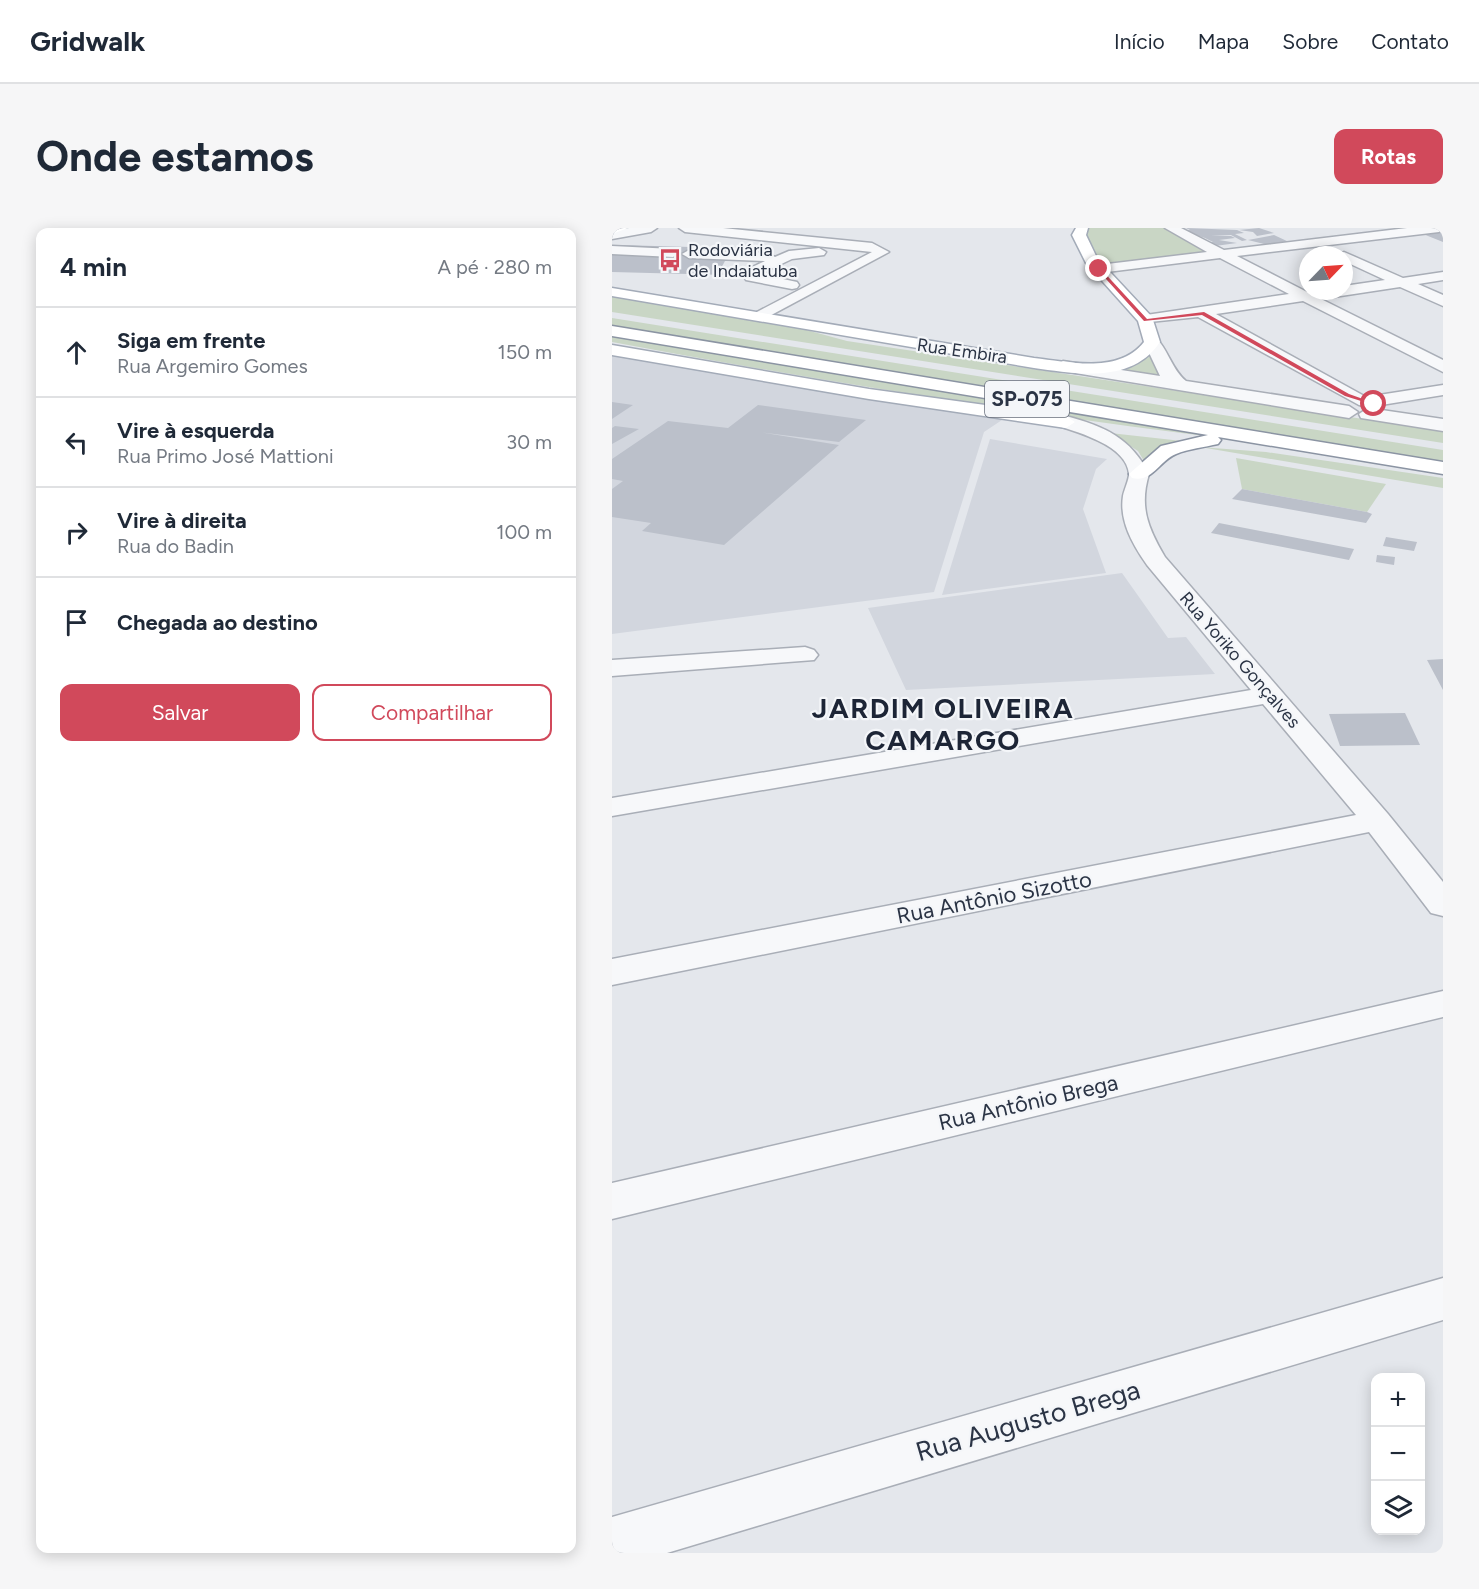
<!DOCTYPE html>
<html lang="pt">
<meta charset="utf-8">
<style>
body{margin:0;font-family:Figtree,sans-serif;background:#f6f6f7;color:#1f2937}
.controls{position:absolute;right:18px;bottom:18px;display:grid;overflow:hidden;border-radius:12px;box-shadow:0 3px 15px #0003}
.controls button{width:54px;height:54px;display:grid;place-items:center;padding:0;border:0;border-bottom:2px solid #e0e1e3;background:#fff;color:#1f2937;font:30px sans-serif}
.compass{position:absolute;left:687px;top:18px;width:54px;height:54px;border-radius:50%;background:#fff;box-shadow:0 3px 15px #0003;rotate:65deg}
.stop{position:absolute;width:18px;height:18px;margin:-14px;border:4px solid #d1495b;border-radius:50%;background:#fff}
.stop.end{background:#d1495b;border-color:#fff;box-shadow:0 2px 6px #0008}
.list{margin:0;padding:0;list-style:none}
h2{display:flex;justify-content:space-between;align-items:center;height:78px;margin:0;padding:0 24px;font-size:26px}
h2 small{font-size:20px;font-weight:400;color:#747a83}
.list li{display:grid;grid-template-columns:39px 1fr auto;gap:18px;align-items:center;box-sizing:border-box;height:90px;padding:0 24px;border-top:2px solid #e0e1e3}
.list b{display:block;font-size:22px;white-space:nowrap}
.list p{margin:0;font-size:20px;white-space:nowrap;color:#747a83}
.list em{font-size:20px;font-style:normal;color:#747a83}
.actions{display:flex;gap:12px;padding:18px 24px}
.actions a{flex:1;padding:14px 0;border:2px solid #d1495b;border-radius:12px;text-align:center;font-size:21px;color:#d1495b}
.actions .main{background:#d1495b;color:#fff}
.icon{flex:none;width:33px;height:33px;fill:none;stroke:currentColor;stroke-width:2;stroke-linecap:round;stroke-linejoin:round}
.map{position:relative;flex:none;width:831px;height:1325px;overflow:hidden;border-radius:12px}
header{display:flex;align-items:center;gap:36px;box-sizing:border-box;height:84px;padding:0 30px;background:#fff;border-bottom:2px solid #e0e1e3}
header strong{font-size:28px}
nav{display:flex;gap:33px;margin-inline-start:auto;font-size:21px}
.intro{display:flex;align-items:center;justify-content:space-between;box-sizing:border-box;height:144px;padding:0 36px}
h1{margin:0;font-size:42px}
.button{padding:15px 27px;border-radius:12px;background:#d1495b;color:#fff;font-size:21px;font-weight:700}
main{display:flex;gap:36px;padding:0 36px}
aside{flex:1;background:#fff;border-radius:12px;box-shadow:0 3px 15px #0003}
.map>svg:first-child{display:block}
.built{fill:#d2d6de}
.green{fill:#c9d6c5}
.building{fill:#bbc0ca}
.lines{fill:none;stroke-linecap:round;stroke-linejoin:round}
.minor-casing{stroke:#a9aeb7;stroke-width:3}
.major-casing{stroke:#a3abb8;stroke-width:3}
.highway-casing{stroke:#8b94a3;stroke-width:3}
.minor{fill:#f7f8fa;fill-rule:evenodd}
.major{fill:#fff;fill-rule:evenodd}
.highway{fill:#fff;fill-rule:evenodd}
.route{fill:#d1495b}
.labels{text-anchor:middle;stroke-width:4.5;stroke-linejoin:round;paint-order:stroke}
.far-poi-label{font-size:18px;fill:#2b3445;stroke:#f4f6f9;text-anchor:start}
.far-street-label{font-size:18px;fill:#2b3445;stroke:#f4f6f9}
.shield{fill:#f4f6f9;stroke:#676e7b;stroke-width:1.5}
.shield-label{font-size:21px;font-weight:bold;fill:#2b3445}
.street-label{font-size:22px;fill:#2b3445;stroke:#f4f6f9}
.near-street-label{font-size:27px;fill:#2b3445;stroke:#f4f6f9}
.district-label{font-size:28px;font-weight:bold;letter-spacing:1.5px;fill:#1d2536;stroke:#f4f6f9}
</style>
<header>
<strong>Gridwalk</strong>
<nav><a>Início</a><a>Mapa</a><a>Sobre</a><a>Contato</a></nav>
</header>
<div class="intro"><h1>Onde estamos</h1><a class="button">Rotas</a></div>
<main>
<aside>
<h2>4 min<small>A pé · 280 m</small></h2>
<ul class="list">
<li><svg class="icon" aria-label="ahead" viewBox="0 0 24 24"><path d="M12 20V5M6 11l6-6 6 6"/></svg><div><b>Siga em frente</b><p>Rua Argemiro Gomes</p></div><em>150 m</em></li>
<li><svg class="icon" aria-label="left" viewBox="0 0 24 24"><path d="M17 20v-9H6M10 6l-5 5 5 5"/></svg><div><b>Vire à esquerda</b><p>Rua Primo José Mattioni</p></div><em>30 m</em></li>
<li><svg class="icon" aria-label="right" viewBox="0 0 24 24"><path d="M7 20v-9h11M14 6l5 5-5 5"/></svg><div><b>Vire à direita</b><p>Rua do Badin</p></div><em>100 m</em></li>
<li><svg class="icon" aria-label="arrive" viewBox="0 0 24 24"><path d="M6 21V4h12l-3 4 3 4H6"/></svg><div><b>Chegada ao destino</b></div></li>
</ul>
<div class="actions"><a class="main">Salvar</a><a>Compartilhar</a></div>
</aside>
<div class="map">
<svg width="831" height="1325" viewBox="0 0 831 1325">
<rect width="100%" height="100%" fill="#e4e7ec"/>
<g class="built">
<polygon points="0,126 393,190 372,204 322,364 0,406"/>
<polygon points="378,211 495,231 484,241 471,281 494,345 330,367"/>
<polygon points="510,345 556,410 574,409 603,446 294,462 256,380"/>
</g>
<g class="green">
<polygon points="472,0 558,0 608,25 489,40 472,18"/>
<polygon points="0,68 187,100 235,113 831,203 831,215 0,84"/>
<polygon points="0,90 831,222 831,235 0,100"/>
<path d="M0 106 635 213C422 188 210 153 0 114Z"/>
<polygon points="540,120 554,148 540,150 496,139"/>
<polygon points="498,205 570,213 551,219 532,233 526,223"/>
<polygon points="588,219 654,224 831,250 831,260"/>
<polygon points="624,230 774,256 755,284 630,261"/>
</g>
<g class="building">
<polygon points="574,0 625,2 632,5 623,6 635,12 630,13 619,7 599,8 619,8 623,10 607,12 625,15 603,18 595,14 601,14 593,10 572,3 578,2"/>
<polygon points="647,0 662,5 645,8 641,4 627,2"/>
<polygon points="831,4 831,14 811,6"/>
<polygon points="662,7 677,14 656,17 636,12"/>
<polygon points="7,17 115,20 141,23 113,33 107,44 115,45 114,47 0,44 0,27 56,28 63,22 4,21"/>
<polygon points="0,174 21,177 0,191"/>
<polygon points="146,177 254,192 227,214 147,204 227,217 112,317 30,303 39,295 0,289 0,261 11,253 0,251 0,231 56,193 116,200"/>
<polygon points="3,198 27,201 0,216 0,200"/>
<polygon points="630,261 755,284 760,286 754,295 620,271"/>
<polygon points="607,295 742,321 737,332 599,305"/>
<polygon points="774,309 805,314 802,323 771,318"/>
<polygon points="765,327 783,329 782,337 764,334"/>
<polygon points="831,431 831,462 815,432"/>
<polygon points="793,485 808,517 728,518 717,486"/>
</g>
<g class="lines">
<g class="minor-casing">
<g id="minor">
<polygon points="17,0 45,0 39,4 0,11 0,3"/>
<polygon points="67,0 111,0 260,15 277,24 148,93 140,88 143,85 260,24 73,4"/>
<polygon points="553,0 569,0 612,22 795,0 831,0 827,4 625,28 695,64 732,63 732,58 773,52 732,33 732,27 726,27 732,24 791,50 831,44 831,52 806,56 831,67 831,78 788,59 709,71 831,132 831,144 691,73 604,86 754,169 831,157 831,167 757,179 747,177 586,89 528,95 526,92 528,89 534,87 677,66 608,30 487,45 480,41 487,37 595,24"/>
<polygon points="0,18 61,21 68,25 61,29 0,26"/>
<polygon points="207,20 214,24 212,27 180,31 148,46 185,54 187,57 185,60 180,61 134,52 132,49 134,42 153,33 77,30 70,26 77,22 156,25 163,29 177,23"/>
<path d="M540 109C553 112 559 142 574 153L737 178 746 184 737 190 451 143 442 138 451 133 548 148 532 114Z"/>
<polygon points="756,180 831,191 831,203 749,190 747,186"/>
<path d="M454 188C492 198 519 210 537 246 527 279 536 300 553 329L776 586 831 654V688L819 685 757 604 0 757V731L744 587 651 476 0 588V570L639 462 535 337C521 317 507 293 511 268 512 262 517 252 517 246 515 218 468 205 447 198L445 194 447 190Z"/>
<polygon points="193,419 202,422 206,427 202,432 0,448 0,432"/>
<polygon points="831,763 831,789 0,991 0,955"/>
<polygon points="831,1050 831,1092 55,1325 0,1325 0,1289"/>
</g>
</g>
<g class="major-casing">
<g id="major">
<polygon points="0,0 16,0 0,6"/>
<path d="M464 0H476L474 7 485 30 540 89 548 114C520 156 466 146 422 140L0 68V60L422 130C458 134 507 146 532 114L526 93 474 35 460 7Z"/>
<polygon points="0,117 257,161 454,188 463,194 454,200 257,171 0,127"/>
</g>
</g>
<g class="highway-casing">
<path id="highway" d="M0 98 831 234V246L606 209 609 212 606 216C593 219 576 221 564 226 547 233 540 255 520 250L517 246 549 218 596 207 0 108Z"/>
</g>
<use href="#minor" class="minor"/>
<use href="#major" class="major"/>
<use href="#highway" class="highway"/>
</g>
<polygon class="route" points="488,40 535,91 592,84 737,166 765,176 762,177 733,168 590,87 532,93 485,41"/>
<defs>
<g id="bus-bare" transform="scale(1.8)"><path d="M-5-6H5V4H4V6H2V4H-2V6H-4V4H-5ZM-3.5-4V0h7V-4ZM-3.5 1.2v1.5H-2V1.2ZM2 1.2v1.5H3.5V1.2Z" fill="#d1495b" stroke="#f4f6f9" stroke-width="2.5" paint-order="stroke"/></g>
</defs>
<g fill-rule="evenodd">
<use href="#bus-bare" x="58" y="32"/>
</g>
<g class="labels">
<g class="far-poi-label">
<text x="76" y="28">Rodoviária<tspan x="76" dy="21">de Indaiatuba</tspan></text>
</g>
<g class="far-street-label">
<text transform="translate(350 123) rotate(8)" y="6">Rua Embira</text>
<text transform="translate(628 432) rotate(49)" y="6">Rua Yoriko Gonçalves</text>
</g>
<rect class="shield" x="373" y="153" width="84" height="36" rx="4.5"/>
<g class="shield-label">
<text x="415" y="178">SP-075</text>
</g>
<g class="street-label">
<text transform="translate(382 669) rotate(-11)" y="8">Rua Antônio Sizotto</text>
<text transform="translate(416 874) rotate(-13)" y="8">Rua Antônio Brega</text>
</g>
<g class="near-street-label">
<text transform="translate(416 1193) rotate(-16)" y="9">Rua Augusto Brega</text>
</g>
<g class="district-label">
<text x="331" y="490">JARDIM OLIVEIRA<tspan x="331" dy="32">CAMARGO</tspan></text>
</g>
</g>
</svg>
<div class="controls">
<button>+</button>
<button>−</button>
<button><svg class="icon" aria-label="layers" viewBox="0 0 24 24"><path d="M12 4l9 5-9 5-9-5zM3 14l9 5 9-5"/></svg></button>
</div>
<svg class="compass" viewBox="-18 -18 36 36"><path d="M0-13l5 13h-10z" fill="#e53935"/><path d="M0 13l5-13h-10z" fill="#747a83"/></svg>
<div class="stop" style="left:762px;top:176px"></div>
<div class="stop end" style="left:487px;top:41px"></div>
</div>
</main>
